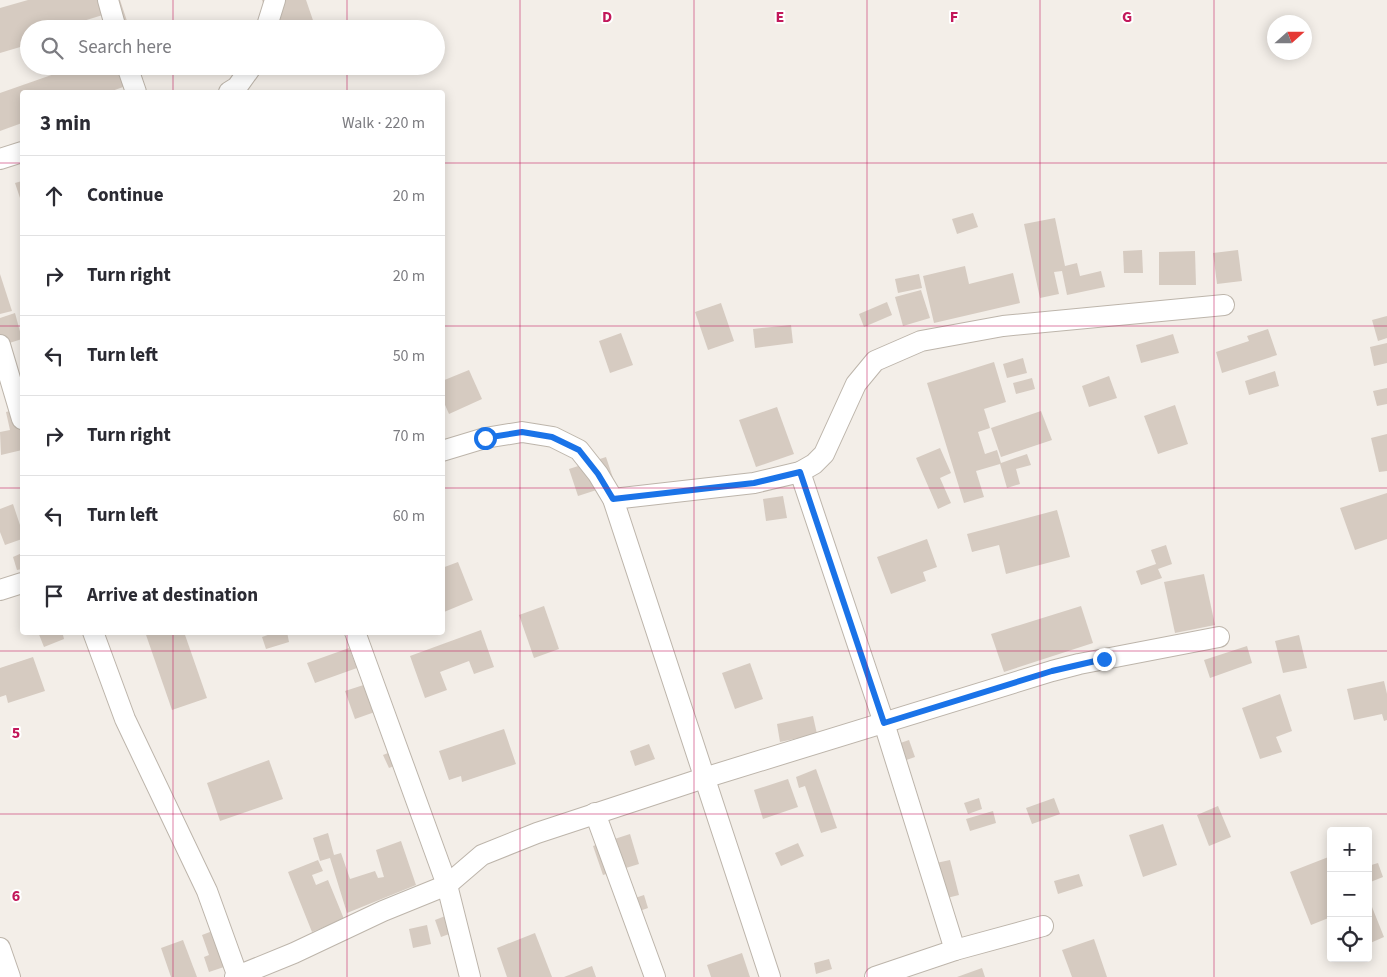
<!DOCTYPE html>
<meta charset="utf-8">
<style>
body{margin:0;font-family:"Source Sans 3",sans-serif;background:#f7f7f7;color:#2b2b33}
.controls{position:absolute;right:15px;bottom:15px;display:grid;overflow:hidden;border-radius:5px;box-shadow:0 2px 12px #0003}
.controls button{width:45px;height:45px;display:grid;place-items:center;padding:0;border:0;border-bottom:1px solid #e1e1e2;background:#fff;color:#2b2b33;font:25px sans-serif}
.compass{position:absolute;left:1267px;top:15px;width:45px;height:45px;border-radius:50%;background:#fff;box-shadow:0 2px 12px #0003;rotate:69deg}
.stop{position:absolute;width:15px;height:15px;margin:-11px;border:4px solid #1a73e8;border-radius:50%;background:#fff}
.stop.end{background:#1a73e8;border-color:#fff;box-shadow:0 1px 5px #0008}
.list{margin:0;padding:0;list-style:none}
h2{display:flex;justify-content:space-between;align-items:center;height:65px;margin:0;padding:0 20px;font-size:21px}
h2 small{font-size:16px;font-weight:400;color:#7c7c81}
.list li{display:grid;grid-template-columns:32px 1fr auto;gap:15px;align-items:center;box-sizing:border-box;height:80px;padding:0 20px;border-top:1px solid #e1e1e2}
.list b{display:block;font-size:19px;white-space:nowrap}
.list em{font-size:16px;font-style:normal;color:#7c7c81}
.icon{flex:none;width:28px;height:28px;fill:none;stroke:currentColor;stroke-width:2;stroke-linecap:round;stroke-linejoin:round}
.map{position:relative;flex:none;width:1387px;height:977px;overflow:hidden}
.search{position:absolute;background:#fff;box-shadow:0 2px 12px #0003;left:20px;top:20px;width:425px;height:55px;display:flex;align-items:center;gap:12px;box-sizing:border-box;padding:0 18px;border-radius:28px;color:#7c7c81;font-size:19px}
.panel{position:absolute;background:#fff;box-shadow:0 2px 12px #0003;left:20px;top:90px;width:425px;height:545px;border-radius:5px}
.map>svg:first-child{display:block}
.building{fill:#d6cbc1}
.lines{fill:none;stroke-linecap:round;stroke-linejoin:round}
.street-casing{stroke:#bdb5ab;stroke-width:22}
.street{stroke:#fff;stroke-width:20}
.route{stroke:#1a73e8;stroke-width:6}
.grid{fill:none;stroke:#c2185b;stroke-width:1;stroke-opacity:0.55}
.grid-label{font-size:16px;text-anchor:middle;font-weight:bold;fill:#c2185b;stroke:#fff;stroke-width:4;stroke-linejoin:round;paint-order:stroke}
</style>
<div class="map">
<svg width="1387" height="977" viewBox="0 0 1387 977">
<rect width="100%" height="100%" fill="#f3eee8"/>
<g class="building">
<polygon points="28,0 120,0 127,21 110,26 106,14 80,22 82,29 29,29 29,49 27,45 0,53 0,8"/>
<polygon points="262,0 306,0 316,29 272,29"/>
<polygon points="58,66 93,66 96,74 119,66 139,66 143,80 109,92 22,92 22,123 0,131 0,93 60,72"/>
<polygon points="22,181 22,204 15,183"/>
<polygon points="973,213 978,227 957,234 952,219"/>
<polygon points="1055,218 1065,266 1077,263 1080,276 1101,271 1105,287 1067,295 1062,271 1054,272 1059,294 1040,298 1024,224"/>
<polygon points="1142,250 1143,273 1124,273 1123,251"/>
<polygon points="1238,250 1242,281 1217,284 1213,253"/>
<polygon points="1195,251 1196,285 1159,285 1159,252"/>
<polygon points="965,266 969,284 1013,273 1020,303 934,323 923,276"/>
<polygon points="0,274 12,311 0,314"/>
<polygon points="919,274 922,288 898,293 895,279"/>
<polygon points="921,290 930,318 903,326 895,297"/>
<polygon points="887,302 892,315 864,327 859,314"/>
<polygon points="721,303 734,341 708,350 695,312"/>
<polygon points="15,313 22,339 0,346 0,318"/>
<polygon points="1387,316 1387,338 1378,341 1372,320"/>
<polygon points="791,325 793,343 755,348 753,329"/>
<polygon points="1268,329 1277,355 1222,373 1216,352 1249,341 1247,336"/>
<polygon points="621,333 633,365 610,373 599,341"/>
<polygon points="1173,334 1179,353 1141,363 1136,345"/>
<polygon points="1387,343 1387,363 1374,366 1370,347"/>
<polygon points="1023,358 1027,373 1007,378 1003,364"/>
<polygon points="994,362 1006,402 984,409 990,428 978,432 985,454 997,450 1001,463 1027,454 1031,465 1016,469 1020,484 1007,488 1000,464 976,471 984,497 964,503 927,383"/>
<polygon points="469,370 482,399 449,414 442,398 442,381"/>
<polygon points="1275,371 1279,386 1249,395 1245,381"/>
<polygon points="1109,376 1117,398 1089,407 1082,386"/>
<polygon points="1032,378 1035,389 1016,394 1013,383"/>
<polygon points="1387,388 1387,404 1377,406 1373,391"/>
<polygon points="1175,405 1188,444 1158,454 1144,416"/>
<polygon points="777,407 794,454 756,467 739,420"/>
<polygon points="22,408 22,450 1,455 0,432 10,430 6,412"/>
<polygon points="1041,411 1052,440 1001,457 991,428"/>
<polygon points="1387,434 1387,471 1379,472 1371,438"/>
<polygon points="940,448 951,473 940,478 951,503 938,509 916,458"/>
<polygon points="606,457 615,484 578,496 569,469"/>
<polygon points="1387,493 1387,539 1355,550 1340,508"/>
<polygon points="783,496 787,518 766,521 763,499"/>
<polygon points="13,504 22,531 22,539 5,545 0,532 0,509"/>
<polygon points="1057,510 1070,557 1006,574 999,545 972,552 967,534"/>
<polygon points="927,539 937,567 923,572 926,581 891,594 877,557"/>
<polygon points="1166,545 1172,564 1158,569 1162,578 1141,585 1136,571 1156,564 1151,550"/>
<polygon points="22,553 22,569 17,570 13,557"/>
<polygon points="458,562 473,600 444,612 442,568"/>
<polygon points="1204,574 1215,625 1175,633 1164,582"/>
<polygon points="544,606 559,649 534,658 519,615"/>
<polygon points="1081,606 1093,643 1004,672 991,634"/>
<polygon points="481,630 494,667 474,674 469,661 440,672 447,690 425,698 410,656"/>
<polygon points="38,632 68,632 68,633 63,635 64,639 44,647"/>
<polygon points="145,632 184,632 207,698 172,710"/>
<polygon points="276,632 287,632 289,642 266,649 262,637"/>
<polygon points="1299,635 1307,668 1283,673 1275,641"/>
<polygon points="1247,646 1252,663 1210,678 1204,660"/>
<polygon points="349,648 357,668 315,683 307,663"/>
<polygon points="33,657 45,691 8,703 6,695 0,697 0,668"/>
<polygon points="750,663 763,699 735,709 722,673"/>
<polygon points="379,680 389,707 355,719 345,691"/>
<polygon points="1384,681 1387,694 1387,720 1384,721 1382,714 1354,720 1347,689"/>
<polygon points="1280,694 1292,731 1276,737 1282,752 1260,759 1242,708"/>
<polygon points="813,716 817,734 780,742 777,724"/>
<polygon points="504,729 516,764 462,782 461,776 449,780 439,751"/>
<polygon points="909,740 915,757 889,766 883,749"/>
<polygon points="649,744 655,759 635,766 630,751"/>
<polygon points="401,748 406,761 389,768 383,755"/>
<polygon points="269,760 283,799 220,821 207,783"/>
<polygon points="816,769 837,828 821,833 805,786 799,788 796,777"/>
<polygon points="788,779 798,807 763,819 754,790"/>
<polygon points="979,798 982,809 968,814 964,803"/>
<polygon points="1054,798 1060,814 1032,824 1026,808"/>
<polygon points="1218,806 1231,837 1209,846 1197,815"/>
<polygon points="993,811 996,823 970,831 966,819"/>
<polygon points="1163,824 1177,865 1143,877 1129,835"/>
<polygon points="328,833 334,855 341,853 350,879 375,871 378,878 384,877 376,850 401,841 416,885 347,913 330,858 320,861 313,838"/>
<polygon points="630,834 639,864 603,875 593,846"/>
<polygon points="798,843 804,856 781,866 775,853"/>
<polygon points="1331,856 1331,917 1311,925 1290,872"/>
<polygon points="318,860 323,871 312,875 316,885 328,880 344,919 312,932 288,872"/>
<polygon points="950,860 959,895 935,901 927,865"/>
<polygon points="1378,863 1383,877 1368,883 1368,866"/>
<polygon points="1079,874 1083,886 1058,894 1054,881"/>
<polygon points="644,895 648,908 634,913 629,900"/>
<polygon points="1368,897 1384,937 1368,944"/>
<polygon points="453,913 460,930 441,937 435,920"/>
<polygon points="427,925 431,944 413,948 409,929"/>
<polygon points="215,930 227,966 209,972 204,957 209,955 202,935"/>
<polygon points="535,933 552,977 507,977 497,948"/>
<polygon points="1094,939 1107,977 1072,977 1062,950"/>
<polygon points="183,940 197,977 171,977 161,948"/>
<polygon points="742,953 750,977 711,977 707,965"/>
<polygon points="829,959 832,969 816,974 814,963"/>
<polygon points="592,966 596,977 564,977"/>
<polygon points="982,968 985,977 957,977"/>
</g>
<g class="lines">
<g class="street-casing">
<g id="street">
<polyline points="108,0 116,29"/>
<polyline points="266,29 275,0"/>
<polyline points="127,66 136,92"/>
<polyline points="229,92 237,87 252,66"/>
<polyline points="0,159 22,152"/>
<polyline points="0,345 22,419"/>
<polyline points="442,451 485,438 522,432 553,437 579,450 598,474 613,499 770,977"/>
<polyline points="800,472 884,723 955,950"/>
<polyline points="613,499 754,483 800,472 814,464 824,454 856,384 875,361 921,341 1003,326 1224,305"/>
<polyline points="0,590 22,583"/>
<polyline points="93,632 125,719 207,891 238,977"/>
<polyline points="355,632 447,885 470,977"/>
<polyline points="595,813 655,977"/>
<polyline points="0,948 10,977"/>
<polyline points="235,977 294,953 383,911 447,885 482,855 537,833 704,778 1052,671 1079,664 1219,637"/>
<polyline points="875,977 955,950 1043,926"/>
</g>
</g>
<use href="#street" class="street"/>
</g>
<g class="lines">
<polyline class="route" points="485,438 522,432 552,437 579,450 598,474 613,499 754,483 800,472 884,723 1052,671 1104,659"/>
</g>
<path class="grid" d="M173 0V29M347 0V29M520 0V977M694 0V977M867 0V977M1040 0V977M1214 0V977M173 66V92M347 66V92M0 163H22M442 163H1387M0 326H22M442 326H1387M0 488H22M442 488H1387M173 632V977M347 632V977M0 651H1387M0 814H1387"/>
<g class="grid-label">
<text x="607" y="22">D</text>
<text x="780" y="22">E</text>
<text x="954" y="22">F</text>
<text x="1127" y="22">G</text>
<text x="16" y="738">5</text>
<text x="16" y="901">6</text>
</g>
</svg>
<div class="controls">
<button>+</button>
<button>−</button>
<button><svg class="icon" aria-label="locate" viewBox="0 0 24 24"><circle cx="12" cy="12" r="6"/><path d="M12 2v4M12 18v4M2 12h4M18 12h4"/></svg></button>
</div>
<svg class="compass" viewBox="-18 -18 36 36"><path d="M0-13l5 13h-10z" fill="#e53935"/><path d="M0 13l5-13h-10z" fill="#7c7c81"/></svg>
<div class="stop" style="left:485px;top:438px"></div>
<div class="stop end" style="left:1104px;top:659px"></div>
<div class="search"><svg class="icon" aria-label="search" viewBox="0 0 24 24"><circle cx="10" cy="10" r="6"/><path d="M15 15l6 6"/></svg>Search here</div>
<section class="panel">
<h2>3 min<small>Walk · 220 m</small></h2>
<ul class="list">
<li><svg class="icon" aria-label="ahead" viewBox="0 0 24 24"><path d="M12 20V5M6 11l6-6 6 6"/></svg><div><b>Continue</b></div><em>20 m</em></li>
<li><svg class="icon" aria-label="right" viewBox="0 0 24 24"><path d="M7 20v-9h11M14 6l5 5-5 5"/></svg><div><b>Turn right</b></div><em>20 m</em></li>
<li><svg class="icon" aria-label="left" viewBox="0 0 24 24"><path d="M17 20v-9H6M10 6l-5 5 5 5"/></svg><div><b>Turn left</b></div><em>50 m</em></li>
<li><svg class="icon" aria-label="right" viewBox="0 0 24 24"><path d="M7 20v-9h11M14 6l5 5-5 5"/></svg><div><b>Turn right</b></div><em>70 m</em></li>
<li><svg class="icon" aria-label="left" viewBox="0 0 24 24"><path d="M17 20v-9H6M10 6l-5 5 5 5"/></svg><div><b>Turn left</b></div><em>60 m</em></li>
<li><svg class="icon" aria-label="arrive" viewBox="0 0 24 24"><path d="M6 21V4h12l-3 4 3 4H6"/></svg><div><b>Arrive at destination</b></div></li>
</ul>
</section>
</div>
